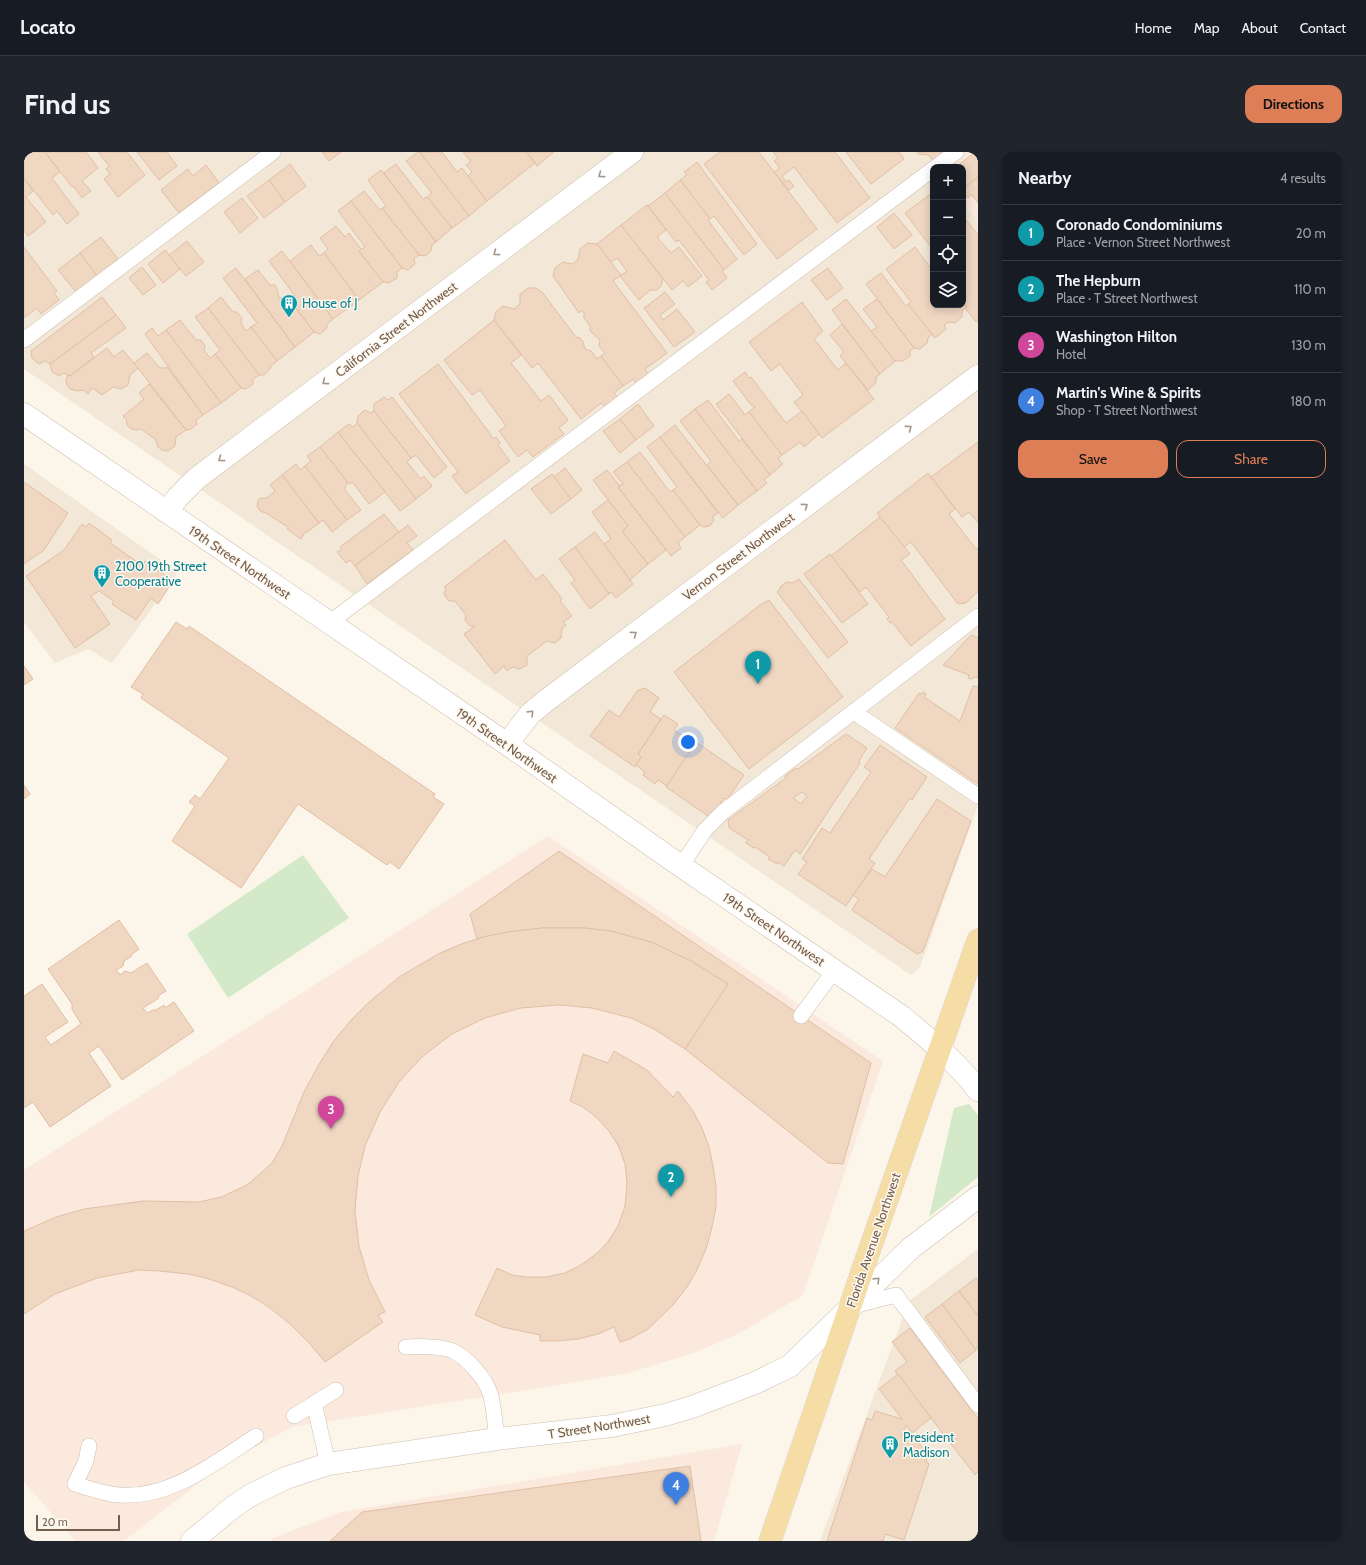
<!DOCTYPE html>
<meta charset="utf-8">
<style>
body{margin:0;font-family:Cabin,sans-serif;background:#20242c;color:#f1f3f6}
.controls{position:absolute;right:12px;top:12px;display:grid;overflow:hidden;border-radius:8px;box-shadow:0 2px 10px #0003}
.controls button{width:36px;height:36px;display:grid;place-items:center;padding:0;border:0;border-bottom:1px solid #363941;background:#171b24;color:#f1f3f6;font:20px sans-serif}
.scale{position:absolute;left:12px;bottom:10px;width:84px;box-sizing:border-box;padding-left:4px;border:2px solid #755e4e;border-top:0;font-size:11px;line-height:14px;white-space:nowrap;color:#755e4e;-webkit-text-stroke:3px #fef9f0;paint-order:stroke}
.you{position:absolute;left:664px;top:590px;width:14px;height:14px;margin:-10px;border:3px solid #fff;border-radius:50%;background:#1a73e8;box-shadow:0 0 0 6px #1a73e833}
.badge{display:grid;place-items:center;width:26px;height:26px;border-radius:50%;background:#dd7e56;color:#fff;font-size:13px;font-weight:700}
.pin{position:absolute;translate:-50% -33px;filter:drop-shadow(0 1px 2px #0008)}
.pin::after{content:'';position:absolute;top:21px;width:14px;height:12px;background:inherit;clip-path:polygon(0 0,100% 0,50% 100%)}
.list{margin:0;padding:0;list-style:none}
h2{display:flex;justify-content:space-between;align-items:center;height:52px;margin:0;padding:0 16px;font-size:17px}
h2 small{font-size:13px;font-weight:400;color:#9ea1a6}
.list li{display:grid;grid-template-columns:26px 1fr auto;gap:12px;align-items:center;box-sizing:border-box;height:56px;padding:0 16px;border-top:1px solid #363941}
.list b{display:block;font-size:15px;white-space:nowrap}
.list p{margin:0;font-size:13px;white-space:nowrap;color:#9ea1a6}
.list em{font-size:13px;font-style:normal;color:#9ea1a6}
.actions{display:flex;gap:8px;padding:12px 16px}
.actions a{flex:1;padding:9px 0;border:1px solid #dd7e56;border-radius:12px;text-align:center;font-size:14px;color:#dd7e56}
.actions .main{background:#dd7e56;color:#111}
.icon{flex:none;width:22px;height:22px;fill:none;stroke:currentColor;stroke-width:2;stroke-linecap:round;stroke-linejoin:round}
.map{position:relative;flex:none;width:954px;height:1389px;overflow:hidden;border-radius:12px}
header{display:flex;align-items:center;gap:24px;box-sizing:border-box;height:56px;padding:0 20px;background:#171b24;border-bottom:1px solid #363941}
header strong{font-size:19px}
nav{display:flex;gap:22px;margin-inline-start:auto;font-size:14px}
.intro{display:flex;align-items:center;justify-content:space-between;box-sizing:border-box;height:96px;padding:0 24px}
h1{margin:0;font-size:28px}
.button{padding:10px 18px;border-radius:12px;background:#dd7e56;color:#111;font-size:14px;font-weight:700}
main{display:flex;gap:24px;padding:0 24px}
aside{flex:1;background:#171b24;border-radius:12px;box-shadow:0 2px 10px #0003}
.map>svg:first-child{display:block}
.residential{fill:#f3e8d8}
.commercial{fill:#fbe9de}
.green{fill:#d3e9c8}
.building{fill:#efd7c2;stroke:#e1bfa4;fill-rule:evenodd}
.lines{fill:none;stroke-linecap:round;stroke-linejoin:round}
.service-casing{stroke:#cdbeb0;stroke-width:16}
.minor-casing{stroke:#cdbeb0;stroke-width:23}
.tertiary-casing{stroke:#cdbeb0;stroke-width:23}
.primary-casing{stroke:#dbd5d1;stroke-width:23}
.service{stroke:#fff;stroke-width:15}
.minor{stroke:#fff;stroke-width:22}
.tertiary{stroke:#fff;stroke-width:22}
.primary{stroke:#f6dda6;stroke-width:22}
.oneway{stroke:#a5968c}
.labels{text-anchor:middle;stroke-width:3;stroke-linejoin:round;paint-order:stroke}
.culture-label{font-size:13px;fill:#0d838f;stroke:#fef9f0;text-anchor:start}
.street-label{font-size:13px;fill:#755e4e;stroke:#fef9f0}
</style>
<header>
<strong>Locato</strong>
<nav><a>Home</a><a>Map</a><a>About</a><a>Contact</a></nav>
</header>
<div class="intro"><h1>Find us</h1><a class="button">Directions</a></div>
<main>
<div class="map">
<svg width="954" height="1389" viewBox="0 0 954 1389">
<rect width="100%" height="100%" fill="#fbf6e9"/>
<g class="residential">
<polygon points="0,0 943,0 923,15 909,15 909,153 939,153 939,51 954,70 954,653 896,815 887,823 0,217"/>
<polygon points="0,312 154,420 88,511 64,497 31,511 0,470"/>
<polygon points="954,1097 954,1389 796,1389 885,1149"/>
</g>
<g class="commercial">
<polygon points="943,0 954,0 954,70 939,51 939,15 923,15"/>
<polygon points="524,684 859,909 779,1143 714,1182 670,1201 604,1221 516,1236 268,1275 202,1310 100,1389 52,1389 0,1330 0,1018"/>
<polygon points="718,1292 690,1389 246,1389 249,1386 317,1360"/>
</g>
<g class="green">
<polygon points="279,703 325,766 204,846 163,782"/>
<polygon points="945,952 954,963 954,1025 905,1065 930,956"/>
</g>
<g class="building">
<polygon points="0,0 21,0 36,20 28,26 55,62 43,72 33,59 29,63 0,26"/>
<polygon points="21,0 62,0 74,16 58,29 67,39 58,46 49,34 48,35"/>
<polygon points="74,0 103,0 121,23 94,45 80,27 86,22 82,17 85,14"/>
<polygon points="113,0 143,0 153,14 135,28"/>
<polygon points="298,0 317,0 305,9"/>
<polygon points="394,0 396,0 445,64 428,76 403,45 408,41 382,9"/>
<polygon points="396,0 418,0 433,20 438,16 463,49 445,64"/>
<polygon points="439,0 503,0 511,11 463,49 444,24 448,20 442,13 447,10"/>
<polygon points="503,0 530,0 513,14"/>
<polygon points="696,0 735,0 793,77 753,107 680,12"/>
<polygon points="749,0 811,0 846,46 813,71 770,15 758,24 762,30 765,28 770,34 765,38 750,20 756,16 750,9 754,6"/>
<polygon points="822,0 875,0 880,7 847,32"/>
<polygon points="893,0 920,0 909,9 905,3 894,2"/>
<polygon points="951,0 954,0 954,25 941,35 939,33 939,15 932,15"/>
<polygon points="673,10 733,92 720,103 690,64 686,67 656,28 663,23 660,20"/>
<polygon points="266,12 282,34 261,50 245,28"/>
<polygon points="372,12 399,47 403,45 428,76 412,90 360,21"/>
<polygon points="182,13 195,31 155,61 137,38 164,17 169,24"/>
<polygon points="357,18 412,90 408,93 407,99 401,104 395,103 358,56 362,54 344,28"/>
<polygon points="954,25 954,51 948,43 944,46 939,41 939,37"/>
<polygon points="0,26 9,39 2,45 22,70 4,84 0,79"/>
<polygon points="245,28 261,50 240,66 223,44"/>
<polygon points="656,28 686,67 684,68 713,107 700,118 641,41"/>
<polygon points="340,39 356,58 358,56 395,103 390,107 391,112 384,118 378,116 327,49"/>
<polygon points="909,40 909,98 881,61"/>
<polygon points="641,41 700,118 698,119 703,126 688,138 682,130 685,128 655,88 652,90 624,54"/>
<polygon points="218,46 234,66 216,81 200,60"/>
<polygon points="327,49 378,116 373,120 373,126 365,131 359,130 335,99 341,95 314,59"/>
<polygon points="623,53 642,78 633,85 647,101 655,95 678,124 664,135 659,129 648,138 597,73"/>
<polygon points="870,61 888,83 870,97 853,75"/>
<polygon points="939,64 954,83 954,169 952,170 941,156 943,155 939,150"/>
<polygon points="597,73 639,127 637,134 633,138 626,138 615,148 596,124 603,119 593,106 587,110 573,92"/>
<polygon points="312,74 321,85 325,81 337,97 335,99 359,130 335,148 300,101 304,97 296,86"/>
<polygon points="77,85 94,107 73,124 56,101"/>
<polygon points="163,89 180,110 162,124 145,103"/>
<polygon points="564,91 573,92 597,123 589,129 643,201 621,217 625,223 613,232 609,227 599,234 577,204 581,201 575,194 576,188 566,179 566,174 559,164 561,163 558,158 555,161 529,124 531,116 539,110 548,112 554,108 556,97"/>
<polygon points="287,93 295,104 300,101 335,148 309,167 266,109"/>
<polygon points="0,95 33,139 30,141 35,148 17,162 13,156 0,166"/>
<polygon points="891,95 909,119 909,153 939,153 939,150 943,155 938,159 938,165 931,171 925,170 920,173 922,177 911,186 884,152 887,150 862,117"/>
<polygon points="141,98 156,117 139,131 124,112"/>
<polygon points="258,99 309,167 303,172 303,176 296,182 290,180 266,148 271,144 245,109"/>
<polygon points="56,101 73,124 52,140 34,118"/>
<polygon points="118,115 132,133 119,143 105,126"/>
<polygon points="212,116 271,195 253,209 227,175 233,171 199,126"/>
<polygon points="804,116 819,136 803,148 787,128"/>
<polygon points="234,118 246,133 251,133 254,139 254,143 261,151 266,148 290,180 271,195 221,127"/>
<polygon points="857,121 882,154 884,152 908,182 904,186 903,191 896,197 890,196 842,132"/>
<polygon points="504,136 512,136 518,140 552,185 556,186 559,190 561,197 567,199 573,207 577,204 599,234 590,241 594,246 582,256 577,251 557,267 514,211 508,216 470,168 472,160 479,154 490,157 496,152 496,142"/>
<polygon points="641,140 651,152 636,163 639,168 653,157 671,180 650,195 620,156"/>
<polygon points="78,145 92,163 26,212 21,209 15,212 8,206 7,199"/>
<polygon points="197,145 209,160 213,160 218,166 217,171 222,179 227,175 253,209 247,214 246,217 240,223 235,223 184,156"/>
<polygon points="822,147 871,209 856,222 808,158"/>
<polygon points="853,147 890,196 886,199 886,204 879,209 871,209 847,179 853,175 839,157"/>
<polygon points="778,150 799,179 790,187 814,218 822,211 850,247 798,286 770,250 779,243 756,212 747,219 725,190"/>
<polygon points="184,156 235,223 229,227 229,232 222,237 217,236 191,202 196,198 171,165"/>
<polygon points="92,163 102,176 67,201 70,205 46,224 40,221 35,224 28,220 26,212"/>
<polygon points="156,168 172,188 177,188 181,194 180,198 186,206 191,202 217,236 197,251 142,178"/>
<polygon points="470,168 497,203 487,211 517,249 525,243 544,268 535,276 540,282 509,305 503,298 494,305 475,279 482,274 456,238 448,243 420,208"/>
<polygon points="818,172 856,222 853,224 851,232 844,238 816,204 820,200 806,183"/>
<polygon points="128,176 134,184 142,178 197,251 179,263 121,182"/>
<polygon points="83,196 90,205 99,198 114,216 106,223 104,233 97,237 89,235 78,243 68,236 64,242 59,238 53,239 46,237 43,233 42,228 44,223 46,224"/>
<polygon points="123,201 136,216 141,216 143,215 179,263 172,268 173,272 167,277 162,278 110,211"/>
<polygon points="414,212 470,287 472,285 476,291 474,293 486,309 442,342 428,324 434,320 375,242"/>
<polygon points="721,220 725,226 727,225 762,271 778,259 795,282 780,295 776,290 758,303 725,260 731,255 727,253 709,229"/>
<polygon points="125,232 162,278 152,285 151,294 144,299 138,298 134,295 132,288 117,277 113,278 107,277 103,273 102,267 99,264 120,247 115,241"/>
<polygon points="705,242 719,260 720,263 725,260 758,303 754,307 759,312 746,323 692,252"/>
<polygon points="360,245 364,248 368,245 423,315 410,326 392,303 387,306 350,259 350,252"/>
<polygon points="684,248 715,289 718,287 746,323 740,328 743,331 733,339 671,257"/>
<polygon points="614,252 630,274 612,288 596,267"/>
<polygon points="671,257 733,339 714,353 683,313 687,309 656,269"/>
<polygon points="341,258 346,261 350,259 387,306 383,310 397,327 400,324 408,334 392,347 333,271 334,264"/>
<polygon points="596,267 612,288 596,301 579,279"/>
<polygon points="333,271 392,347 376,359 314,280 325,272 329,275"/>
<polygon points="651,273 714,353 699,366 636,285"/>
<polygon points="314,280 361,340 345,352 329,331 324,331 296,295"/>
<polygon points="636,285 694,361 688,365 690,368 686,374 679,375 676,373 649,338 653,335 623,295"/>
<polygon points="954,290 954,371 945,360 938,365 907,325"/>
<polygon points="296,295 324,331 322,333 321,338 337,358 323,368 281,314 287,309 283,304"/>
<polygon points="616,300 646,340 649,338 676,373 661,385 603,310"/>
<polygon points="603,310 661,385 654,391 657,396 647,404 594,335 599,332 589,320"/>
<polygon points="272,312 276,318 281,314 323,368 308,380 299,368 295,371 258,323"/>
<polygon points="541,316 558,338 547,347 530,325"/>
<polygon points="583,318 596,334 594,335 642,398 624,412 598,379 604,374 569,328"/>
<polygon points="904,321 931,357 925,362 952,397 954,396 954,439 942,451 934,452 887,390 880,395 853,361"/>
<polygon points="528,322 547,347 527,362 507,337"/>
<polygon points="258,323 295,371 283,380 281,380 277,387 263,377 265,376 242,361 236,359 233,354 234,348 237,346 243,346 251,339 246,333"/>
<polygon points="0,330 44,361 20,398 0,412"/>
<polygon points="584,348 604,374 598,379 624,412 606,428 580,392 587,387 568,360"/>
<polygon points="360,362 375,380 331,414 326,408 322,411 313,400 318,397 316,395"/>
<polygon points="856,365 886,402 877,408 921,467 887,494 868,470 866,471 863,467 865,465 842,435 836,440 807,404"/>
<polygon points="65,371 88,388 86,391 119,414 121,409 145,426 143,429 147,432 134,452 127,446 112,468 88,452 90,449 75,439 67,444 86,472 51,496 2,424 40,398 58,372 62,375"/>
<polygon points="384,373 393,384 383,391 389,398 343,432 331,414"/>
<polygon points="571,380 609,432 592,446 587,440 585,442 551,395"/>
<polygon points="481,388 512,428 519,422 538,447 536,449 548,464 539,470 542,473 538,477 537,486 531,491 523,489 503,504 503,513 496,517 488,515 483,519 480,514 471,522 440,482 451,474 446,474 441,468 442,463 431,449 425,449 420,442 422,437 420,435"/>
<polygon points="551,395 585,442 566,457 547,431 551,428 535,407"/>
<polygon points="806,402 844,452 818,471 780,422"/>
<polygon points="775,427 824,490 804,506 753,440 756,437 756,435 763,430 769,431"/>
<polygon points="745,448 819,545 725,617 650,520 736,453"/>
<polygon points="152,470 163,477 165,474 411,642 409,645 420,652 375,717 366,710 363,713 274,652 217,736 148,689 171,654 165,650 171,643 176,647 205,606 117,546 119,542 107,535"/>
<polygon points="947,483 954,486 954,526 950,525 948,527 944,526 945,523 919,513"/>
<polygon points="0,514 9,527 0,533"/>
<polygon points="949,534 954,535 954,632 871,576 895,541 897,542 899,540 902,542 900,545 936,569"/>
<polygon points="621,536 635,546 626,560 637,567 614,602 617,605 611,615 566,584 585,558 595,565 614,538"/>
<polygon points="640,563 654,572 650,578 668,590 669,588 672,590 643,634 634,628 631,632 619,623 621,620 612,613 617,605 614,602"/>
<path d="M822 582 843 596 835 609 836 611 776 702 771 698 760 714 754 710 753 712 744 707 746 705 731 695 730 696 722 691 724 688 705 676 704 668 762 626 761 624 772 616 774 617ZM778 640 783 644 777 652 769 646Z"/>
<polygon points="672,590 720,623 703,648 700,646 687,666 642,635"/>
<polygon points="856,593 903,625 888,648 886,646 845,707 851,711 822,754 774,722 783,710 778,707 798,676 806,681 847,620 840,615"/>
<polygon points="0,633 6,642 0,647"/>
<polygon points="913,647 947,669 899,799 893,802 828,758 835,747 829,743 848,717 861,725"/>
<polygon points="535,699 847,911 819,1012 804,1011 661,897 704,832 667,809 627,790 587,779 560,776 518,776 485,780 453,787 446,762"/>
<polygon points="95,768 115,797 107,803 108,804 100,809 99,814 92,818 96,823 101,819 107,821 123,811 142,839 134,844 135,846 119,856 123,861 129,858 132,858 140,853 141,856 150,850 170,879 98,928 75,894 65,901 87,934 26,975 9,950 0,956 0,844 18,832 44,870 21,885 27,893 57,872 48,857 48,852 24,817"/>
<polygon points="518,776 560,776 587,779 627,790 667,809 704,832 661,897 630,877 607,866 568,856 535,853 497,856 461,866 428,882 399,904 375,930 356,960 341,994 334,1024 331,1059 335,1094 345,1128 361,1160 354,1163 359,1170 301,1210 286,1192 266,1172 242,1153 225,1143 208,1135 182,1126 164,1122 135,1119 115,1118 73,1126 31,1142 0,1162 0,1079 32,1065 60,1057 119,1049 175,1050 197,1045 223,1033 238,1020 248,1011 258,994 280,940 294,914 309,890 328,867 343,852 375,825 416,801 440,791 463,784 485,780"/>
<polygon points="590,899 623,918 649,945 654,939 669,959 678,976 685,995 689,1014 692,1035 692,1055 688,1075 682,1097 673,1118 663,1135 649,1153 624,1177 606,1187 596,1190 590,1175 574,1182 554,1187 534,1189 516,1189 516,1183 478,1175 451,1163 473,1116 488,1123 502,1125 522,1125 541,1121 557,1113 572,1102 583,1091 594,1074 601,1054 603,1031 601,1012 595,995 585,979 572,965 559,955 546,949 559,902 584,911"/>
<polygon points="952,1126 954,1129 954,1164 935,1139"/>
<polygon points="935,1139 954,1164 954,1196 952,1198 918,1152"/>
<polygon points="918,1152 952,1198 936,1211 901,1165"/>
<polygon points="886,1176 954,1267 954,1320 951,1323 871,1219 883,1210 868,1190"/>
<polygon points="874,1222 907,1266 888,1281 882,1273 878,1284 894,1290 904,1303 902,1310 905,1312 880,1388 861,1382 859,1389 803,1389 843,1266 848,1268 851,1259 878,1267 855,1237"/>
<polygon points="666,1314 677,1389 306,1389 338,1360"/>
</g>
<g class="lines">
<g class="service-casing">
<g id="service">
<polyline points="912,15 932,0"/>
<polyline points="0,188 249,0"/>
<polyline points="305,471 909,17"/>
<polyline points="830,560 954,644"/>
<polyline points="657,714 681,678 699,660 954,464"/>
<polyline points="777,864 810,819"/>
<polyline points="829,1154 872,1143 954,1253"/>
<path d="M382 1195C394 1194 421 1194 431 1200 445 1208 461 1226 466 1241 470 1253 471 1274 473 1287"/>
<polyline points="290,1251 304,1312"/>
<polyline points="270,1264 312,1238"/>
<path d="M65 1294 62 1309 51 1332C63 1336 75 1340 87 1342 141 1351 189 1312 232 1284"/>
</g>
</g>
<g class="minor-casing">
<g id="minor">
<path d="M0 262 483 592 657 714 877 864C905 887 932 909 954 938"/>
<polyline points="143,360 154,345 173,326 608,0"/>
<polyline points="483,592 506,562 523,548 954,224"/>
</g>
</g>
<g class="tertiary-casing">
<polyline id="tertiary" points="168,1389 209,1355 227,1343 262,1326 304,1312 473,1287 588,1274 641,1263 668,1255 731,1231 766,1214 887,1096 954,1045"/>
</g>
<g class="primary-casing">
<polyline id="primary" points="746,1389 843,1105 954,788"/>
</g>
<use href="#service" class="service"/>
<use href="#minor" class="minor"/>
<use href="#tertiary" class="tertiary"/>
<use href="#primary" class="primary"/>
</g>
<defs><path id="oneway-chevron" d="M-2-3.5L2.5 0L-2 3.5" fill="none" stroke-width="1.6" stroke-linecap="round" stroke-linejoin="round"/></defs>
<g class="oneway">
<use href="#oneway-chevron" transform="translate(577 23) rotate(143)"/>
<use href="#oneway-chevron" transform="translate(472 101) rotate(143)"/>
<use href="#oneway-chevron" transform="translate(301 230) rotate(143)"/>
<use href="#oneway-chevron" transform="translate(885 276) rotate(-37)"/>
<use href="#oneway-chevron" transform="translate(197 307) rotate(143)"/>
<use href="#oneway-chevron" transform="translate(781 354) rotate(-37)"/>
<use href="#oneway-chevron" transform="translate(610 482) rotate(-37)"/>
<use href="#oneway-chevron" transform="translate(507 561) rotate(-44)"/>
<use href="#oneway-chevron" transform="translate(853 1128) rotate(-44)"/>
</g>
<defs>
<g id="building-pin" transform="scale(0.9)"><path d="M0 17L-7.5 6A9.5 9.5 0 1 1 7.5 6Z" fill="#0f9aa8" stroke="#fef9f0"/><path d="M-4-6H4V6H1V3H-1V6H-4ZM-2.5-4.3h1.7v1.8h-1.7ZM.8-4.3h1.7v1.8H.8ZM-2.5-1h1.7V.8h-1.7ZM.8-1h1.7V.8H.8Z" fill="#fff"/></g>
</defs>
<g fill-rule="evenodd">
<use href="#building-pin" x="265" y="151"/>
<use href="#building-pin" x="78" y="421"/>
<use href="#building-pin" x="866" y="1292"/>
</g>
<g class="labels">
<g class="culture-label">
<text x="278" y="156">House of J</text>
<text x="91" y="419">2100 19th Street<tspan x="91" dy="15">Cooperative</tspan></text>
<text x="879" y="1290">President<tspan x="879" dy="15">Madison</tspan></text>
</g>
<g class="street-label">
<text transform="translate(372 177) rotate(-37)" y="5">California Street Northwest</text>
<text transform="translate(714 404) rotate(-37)" y="5">Vernon Street Northwest</text>
<text transform="translate(216 410) rotate(34)" y="5">19th Street Northwest</text>
<text transform="translate(483 593) rotate(35)" y="5">19th Street Northwest</text>
<text transform="translate(750 777) rotate(34)" y="5">19th Street Northwest</text>
<text transform="translate(849 1088) rotate(-71)" y="5">Florida Avenue Northwest</text>
<text transform="translate(575 1274) rotate(-9)" y="5">T Street Northwest</text>
</g>
</g>
</svg>
<div class="controls">
<button>+</button>
<button>−</button>
<button><svg class="icon" aria-label="locate" viewBox="0 0 24 24"><circle cx="12" cy="12" r="6"/><path d="M12 2v4M12 18v4M2 12h4M18 12h4"/></svg></button>
<button><svg class="icon" aria-label="layers" viewBox="0 0 24 24"><path d="M12 4l9 5-9 5-9-5zM3 14l9 5 9-5"/></svg></button>
</div>
<div class="scale">20 m</div>
<div class="you"></div>
<div class="pin badge" style="left:734px;top:532px;background:#0f9aa8">1</div>
<div class="pin badge" style="left:647px;top:1045px;background:#0f9aa8">2</div>
<div class="pin badge" style="left:307px;top:977px;background:#d1479c">3</div>
<div class="pin badge" style="left:652px;top:1353px;background:#3f7fe0">4</div>
</div>
<aside>
<h2>Nearby<small>4 results</small></h2>
<ul class="list">
<li><span class="badge" style="background:#0f9aa8">1</span><div><b>Coronado Condominiums</b><p>Place · Vernon Street Northwest</p></div><em>20 m</em></li>
<li><span class="badge" style="background:#0f9aa8">2</span><div><b>The Hepburn</b><p>Place · T Street Northwest</p></div><em>110 m</em></li>
<li><span class="badge" style="background:#d1479c">3</span><div><b>Washington Hilton</b><p>Hotel</p></div><em>130 m</em></li>
<li><span class="badge" style="background:#3f7fe0">4</span><div><b>Martin's Wine &amp; Spirits</b><p>Shop · T Street Northwest</p></div><em>180 m</em></li>
</ul>
<div class="actions"><a class="main">Save</a><a>Share</a></div>
</aside>
</main>
